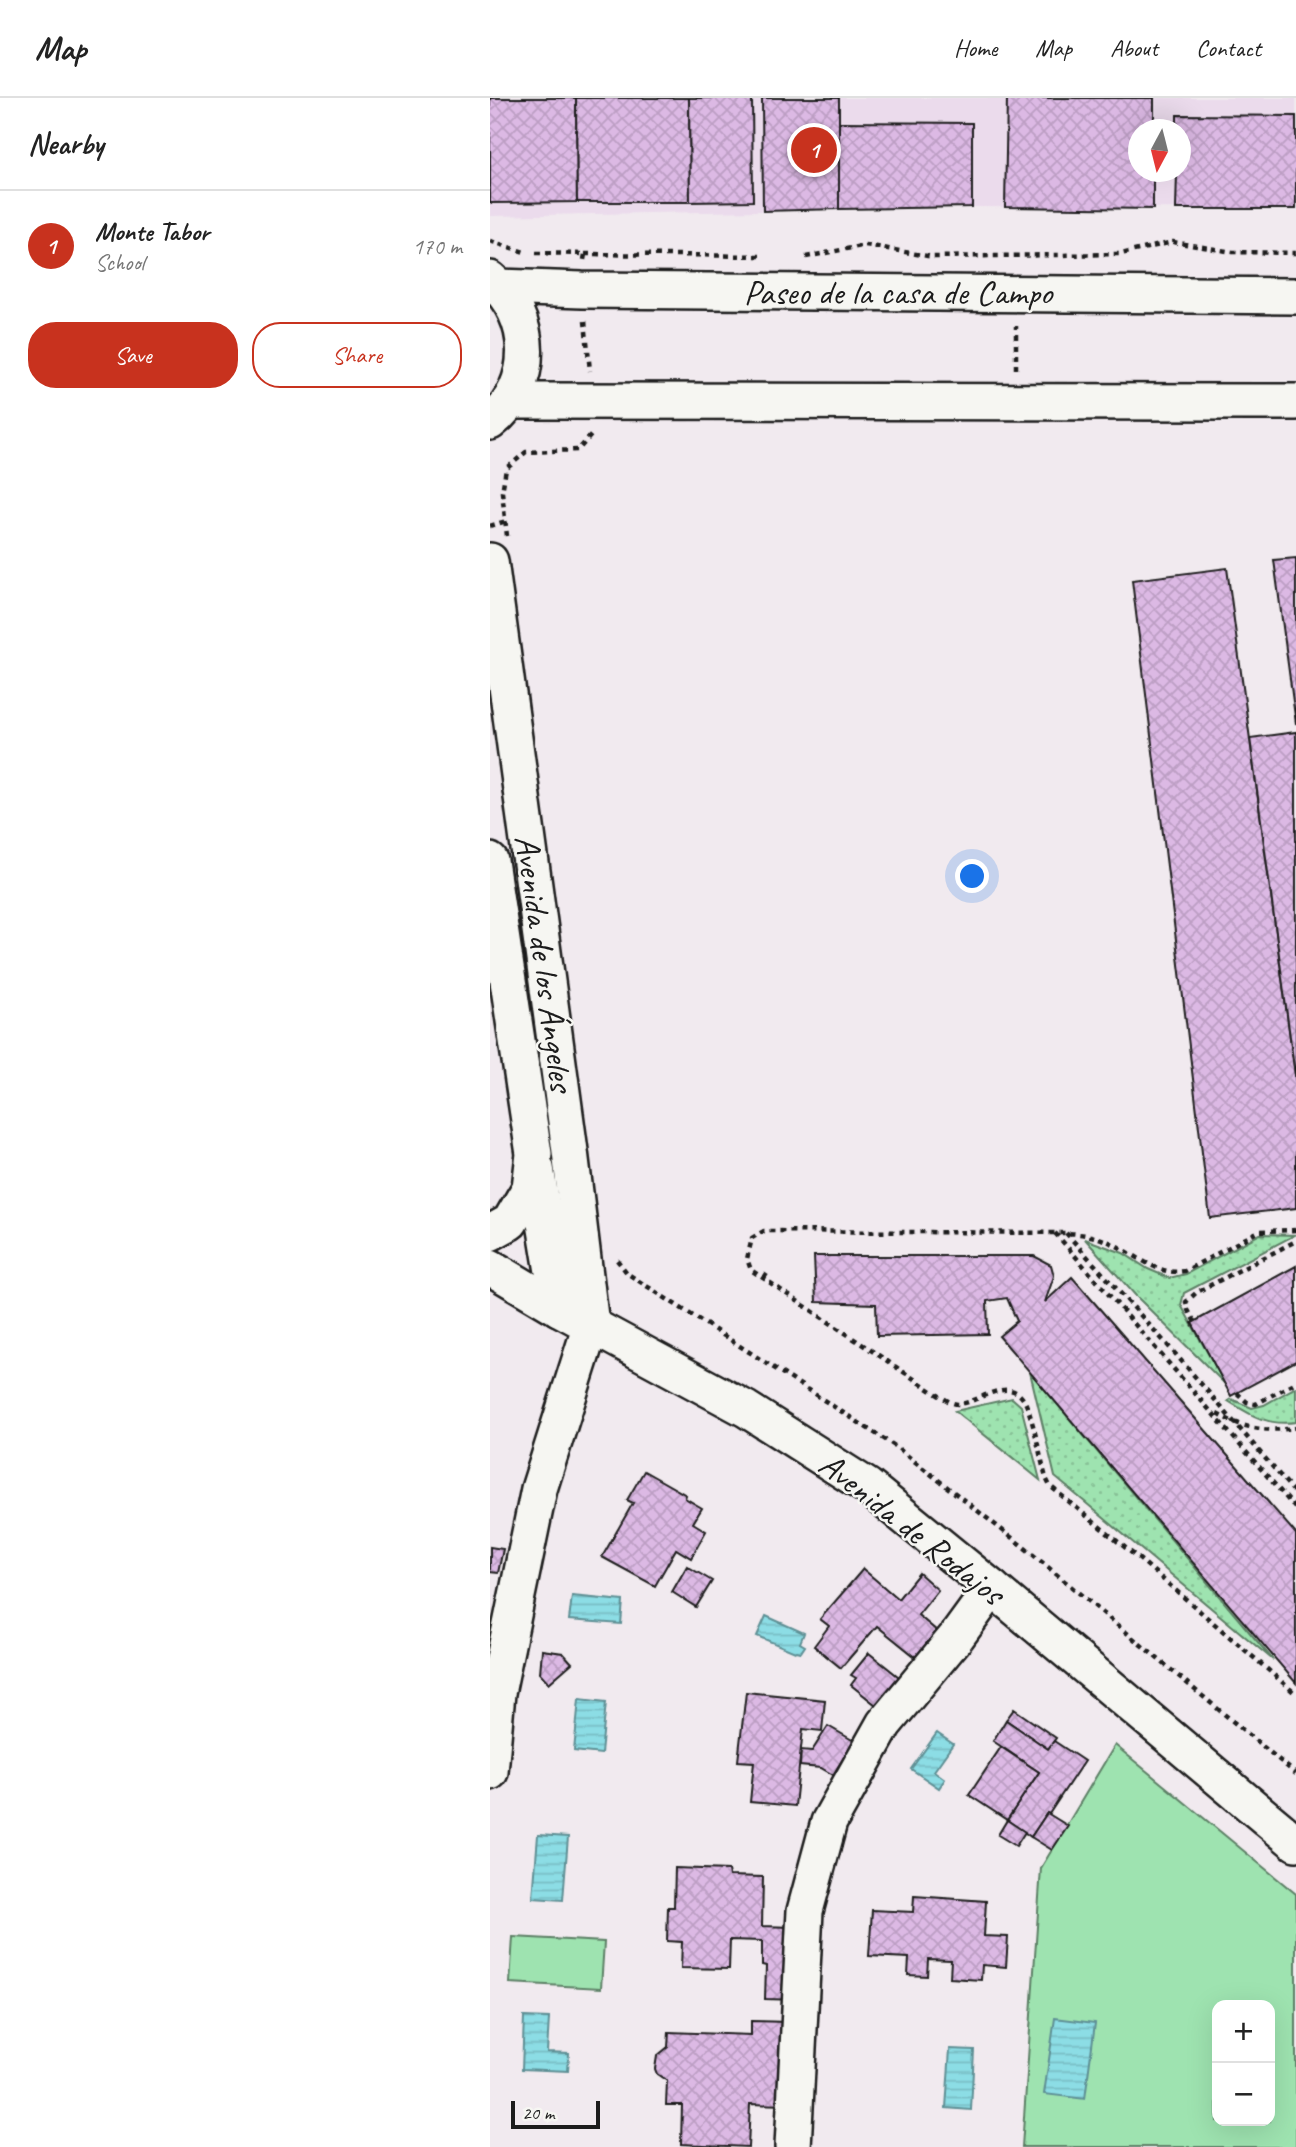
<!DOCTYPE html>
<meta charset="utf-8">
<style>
body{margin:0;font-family:Caveat,sans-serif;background:#f6f6f6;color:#222}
.controls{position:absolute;right:21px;bottom:21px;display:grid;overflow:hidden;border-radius:14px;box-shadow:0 7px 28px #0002}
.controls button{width:63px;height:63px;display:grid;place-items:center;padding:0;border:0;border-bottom:2px solid #e0e0e0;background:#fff;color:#222;font:35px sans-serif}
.compass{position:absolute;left:638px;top:21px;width:63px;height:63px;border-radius:50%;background:#fff;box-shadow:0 7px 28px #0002;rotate:187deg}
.scale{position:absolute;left:21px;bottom:18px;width:89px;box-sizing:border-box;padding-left:7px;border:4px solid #1c1c1c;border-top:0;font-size:19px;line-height:24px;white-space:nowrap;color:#1c1c1c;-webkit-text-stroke:5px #f6f6f2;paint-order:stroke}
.you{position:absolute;left:483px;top:779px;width:24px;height:24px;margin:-18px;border:5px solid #fff;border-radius:50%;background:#1a73e8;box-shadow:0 0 0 10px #1a73e833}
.badge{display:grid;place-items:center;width:46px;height:46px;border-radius:50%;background:#c8321e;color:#fff;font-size:23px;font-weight:700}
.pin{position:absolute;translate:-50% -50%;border:4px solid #fff;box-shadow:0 2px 7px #0006}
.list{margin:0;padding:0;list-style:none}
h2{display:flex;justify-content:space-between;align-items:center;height:91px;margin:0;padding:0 28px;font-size:30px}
h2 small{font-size:23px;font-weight:400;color:#767676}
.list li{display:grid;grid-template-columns:46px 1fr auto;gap:21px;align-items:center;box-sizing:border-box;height:112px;padding:0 28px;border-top:2px solid #e0e0e0}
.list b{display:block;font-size:26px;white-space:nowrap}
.list p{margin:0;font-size:23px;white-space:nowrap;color:#767676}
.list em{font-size:23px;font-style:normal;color:#767676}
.actions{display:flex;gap:14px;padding:21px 28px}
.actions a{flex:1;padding:16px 0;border:2px solid #c8321e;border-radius:28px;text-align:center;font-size:24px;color:#c8321e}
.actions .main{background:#c8321e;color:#fff}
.map{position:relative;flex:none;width:806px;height:2049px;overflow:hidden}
header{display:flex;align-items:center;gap:42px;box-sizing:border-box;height:98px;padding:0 35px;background:#fff;border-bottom:2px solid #e0e0e0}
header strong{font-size:33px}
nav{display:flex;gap:38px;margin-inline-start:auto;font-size:24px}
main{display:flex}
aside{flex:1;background:#fff}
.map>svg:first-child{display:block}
.built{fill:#ebdbec;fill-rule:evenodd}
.grass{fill:url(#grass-dots);stroke:#5d8066;stroke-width:2}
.garden{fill:#9ee3b0;stroke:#5d8066;stroke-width:2;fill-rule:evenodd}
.water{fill:url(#water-rules);stroke:#5f9095;stroke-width:2}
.building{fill:url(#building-cross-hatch);stroke:#1c1c1c;stroke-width:2}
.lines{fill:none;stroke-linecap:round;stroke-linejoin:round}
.minor-casing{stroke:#1c1c1c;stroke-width:40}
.path{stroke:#1c1c1c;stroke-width:4.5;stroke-dasharray:5 5;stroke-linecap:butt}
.minor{stroke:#f6f6f2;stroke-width:35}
.labels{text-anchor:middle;stroke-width:5;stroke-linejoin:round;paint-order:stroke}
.street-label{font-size:35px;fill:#1c1c1c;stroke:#f6f6f2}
</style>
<header>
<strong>Map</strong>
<nav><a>Home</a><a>Map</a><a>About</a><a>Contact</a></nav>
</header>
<main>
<aside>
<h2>Nearby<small></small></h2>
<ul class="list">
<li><span class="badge">1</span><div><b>Monte Tabor</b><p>School</p></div><em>170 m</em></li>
</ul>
<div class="actions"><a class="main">Save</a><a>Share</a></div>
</aside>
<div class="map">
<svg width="806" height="2049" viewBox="0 0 806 2049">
<defs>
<pattern id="grass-dots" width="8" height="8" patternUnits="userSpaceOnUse" patternTransform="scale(1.75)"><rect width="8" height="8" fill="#9ee3b0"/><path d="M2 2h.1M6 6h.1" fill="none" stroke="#88c297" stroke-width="1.8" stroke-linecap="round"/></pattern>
<pattern id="water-rules" width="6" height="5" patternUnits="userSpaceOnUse" patternTransform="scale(1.75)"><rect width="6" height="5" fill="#8cdde5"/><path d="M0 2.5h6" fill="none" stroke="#78bdc4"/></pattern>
<pattern id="building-cross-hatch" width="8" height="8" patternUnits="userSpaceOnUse" patternTransform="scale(1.75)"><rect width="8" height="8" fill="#dcb9e4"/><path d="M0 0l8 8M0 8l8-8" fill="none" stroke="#bc9ec3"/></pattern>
</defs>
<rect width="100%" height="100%" fill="#f1eaef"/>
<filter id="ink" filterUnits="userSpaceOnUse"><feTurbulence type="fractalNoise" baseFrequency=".0143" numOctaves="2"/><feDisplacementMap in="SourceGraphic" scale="14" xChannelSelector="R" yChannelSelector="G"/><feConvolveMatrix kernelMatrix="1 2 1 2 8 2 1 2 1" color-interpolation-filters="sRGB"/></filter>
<g filter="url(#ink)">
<path class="built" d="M0 0H806V111L482 109 0 118ZM648 32H690V74H648Z"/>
<g class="grass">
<polygon points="770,1136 805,1137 694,1195 691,1207 735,1286 646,1198 595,1141 633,1155 658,1171 679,1180 696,1176"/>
<polygon points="540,1274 783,1562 565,1379"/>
<path d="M806 1289V1324C777 1328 762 1318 738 1303L741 1301 762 1310 774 1307Z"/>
<polygon points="522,1300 531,1308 550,1382 465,1313"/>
</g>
<g class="garden">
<path d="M625 1647 806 1796V2049H532L551 1770ZM727 1907H780V2023H727Z"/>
<polygon points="23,1839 114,1844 111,1890 20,1885"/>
</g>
<g class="water">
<polygon points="82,1498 133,1503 131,1526 79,1522"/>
<polygon points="276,1518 314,1535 310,1545 315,1548 311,1554 307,1553 305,1554 267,1538"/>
<polygon points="89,1601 116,1604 111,1656 84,1653"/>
<polygon points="447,1635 463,1646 444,1673 455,1681 449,1690 421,1671"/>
<polygon points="48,1737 78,1739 73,1802 43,1800"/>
<polygon points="34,1919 59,1920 57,1954 79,1955 78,1973 32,1971"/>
<polygon points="565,1920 605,1925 595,2001 554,1996"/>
<polygon points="460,1951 484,1952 481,2012 456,2010"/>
</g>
<g class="building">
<polygon points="0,0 86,0 87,104 0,105"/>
<polygon points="86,0 199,0 200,104 87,104"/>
<polygon points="199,0 262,0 263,103 200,104"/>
<polygon points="272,0 349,0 349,111 273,113"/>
<polygon points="517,0 664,0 664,32 648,32 648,74 663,74 663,111 515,109"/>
<polygon points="687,17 806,18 806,111 686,111 687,74 690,74 690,32 687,32"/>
<polygon points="349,24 482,25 482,109 349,111"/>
<polygon points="806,460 806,626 784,462"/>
<polygon points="737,470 806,984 806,1110 720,1120 642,482"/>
<polygon points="806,634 806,984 760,640"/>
<polygon points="324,1158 544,1158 561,1167 564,1178 555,1204 582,1179 806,1436 806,1585 509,1238 527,1223 517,1200 497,1203 498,1236 387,1238 386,1206 326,1204"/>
<polygon points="806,1168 806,1263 741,1298 702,1225"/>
<polygon points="154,1373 196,1397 195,1400 212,1410 203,1425 216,1433 201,1460 186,1451 165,1488 112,1459 143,1405 137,1402"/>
<polygon points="0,1449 13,1451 8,1475 0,1474"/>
<polygon points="197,1468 222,1483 206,1509 182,1494"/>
<polygon points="373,1471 408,1501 429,1475 448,1492 428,1517 454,1539 433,1565 387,1528 351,1570 324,1548 339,1528 330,1521"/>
<polygon points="52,1552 73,1555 82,1565 59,1585 50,1575"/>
<polygon points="379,1555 409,1579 386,1607 361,1587 366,1580 361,1577"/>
<polygon points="256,1594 335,1602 332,1633 313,1631 305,1708 260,1704 264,1664 248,1663"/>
<polygon points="524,1611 566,1640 558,1651 516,1622"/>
<polygon points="516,1622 558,1651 564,1643 594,1663 559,1716 557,1715 541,1739 517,1722 549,1674 503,1643"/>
<polygon points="338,1628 364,1643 343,1677 331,1670 310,1668 311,1652 322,1653"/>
<polygon points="511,1649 549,1674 517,1722 479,1697"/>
<polygon points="557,1715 578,1728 562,1752 541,1739"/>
<polygon points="517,1722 535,1734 526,1748 508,1737"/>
<polygon points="185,1770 238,1772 239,1778 273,1779 272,1828 302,1829 309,1902 275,1901 276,1868 272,1867 272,1843 240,1842 239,1871 191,1870 192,1844 177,1843 178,1809 184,1809"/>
<polygon points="424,1798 496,1803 494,1838 518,1839 516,1869 492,1867 491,1882 460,1880 461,1862 438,1861 437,1878 418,1877 419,1860 379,1858 382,1812 423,1814"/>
<polygon points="261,1923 297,1924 295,2007 260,2006 258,2049 191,2046 192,2007 176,2007 177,1983 167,1976 165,1971 167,1958 178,1949 179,1934 261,1937"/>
</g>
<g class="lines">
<g class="minor-casing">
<g id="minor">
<path d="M0 181C45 218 47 288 0 324"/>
<polyline points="9,189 92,192 806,198"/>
<polyline points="20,303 806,304"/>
<polyline points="0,463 80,1053 101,1227 49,1391 7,1595 0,1674"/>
<polyline points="0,763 44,1056 40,1090 20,1124 0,1135"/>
<polyline points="46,1070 69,1210"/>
<polyline points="0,1169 69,1210 256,1311 377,1388 502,1490 806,1745"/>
<polyline points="303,2049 315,1813 339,1724 394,1626 467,1538 502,1490"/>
</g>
</g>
<g class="path">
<polyline points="0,143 38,155"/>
<polyline points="46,155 95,156 94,162"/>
<polyline points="95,156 272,158"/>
<polyline points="316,159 376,147 443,159 631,156 683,144 743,154 806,155"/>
<polyline points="95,223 100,273"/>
<polyline points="526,271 526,228"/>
<polyline points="0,428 16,423"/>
<polyline points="17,438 12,394 16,371 36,354 88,352 104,334"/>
<path d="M806 1132 769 1133 695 1173C669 1178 651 1160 629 1149 612 1139 595 1136 576 1135L274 1133 262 1140 257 1161 261 1172 448 1297C454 1300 461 1306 468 1306 488 1306 521 1274 536 1306 544 1325 550 1358 556 1380L560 1388 654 1465 806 1596"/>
<polyline points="565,1135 806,1411"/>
<polyline points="576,1135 682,1252 806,1396"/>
<polyline points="127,1162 138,1176 405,1348 535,1450 806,1676"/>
<polyline points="274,1180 278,1174"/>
<polyline points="705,1224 698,1212 696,1204 707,1194 806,1143"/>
<polyline points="747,1295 757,1304 766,1306 806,1284"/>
<path d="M727 1316C755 1331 775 1334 806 1330"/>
<polyline points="806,1375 806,1376"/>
</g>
<use href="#minor" class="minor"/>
</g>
</g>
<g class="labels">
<g class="street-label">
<text x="408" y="206">Paseo de la casa de Campo</text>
<text transform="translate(55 865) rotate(82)" y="12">Avenida de los Ángeles</text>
<text transform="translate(422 1430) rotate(38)" y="12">Avenida de Rodajos</text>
</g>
</g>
</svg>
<div class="controls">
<button>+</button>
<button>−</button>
</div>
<svg class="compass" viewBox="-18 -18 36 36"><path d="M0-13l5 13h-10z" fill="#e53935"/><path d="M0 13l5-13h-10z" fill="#767676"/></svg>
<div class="scale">20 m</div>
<div class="you"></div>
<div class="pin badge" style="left:324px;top:52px">1</div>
</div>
</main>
